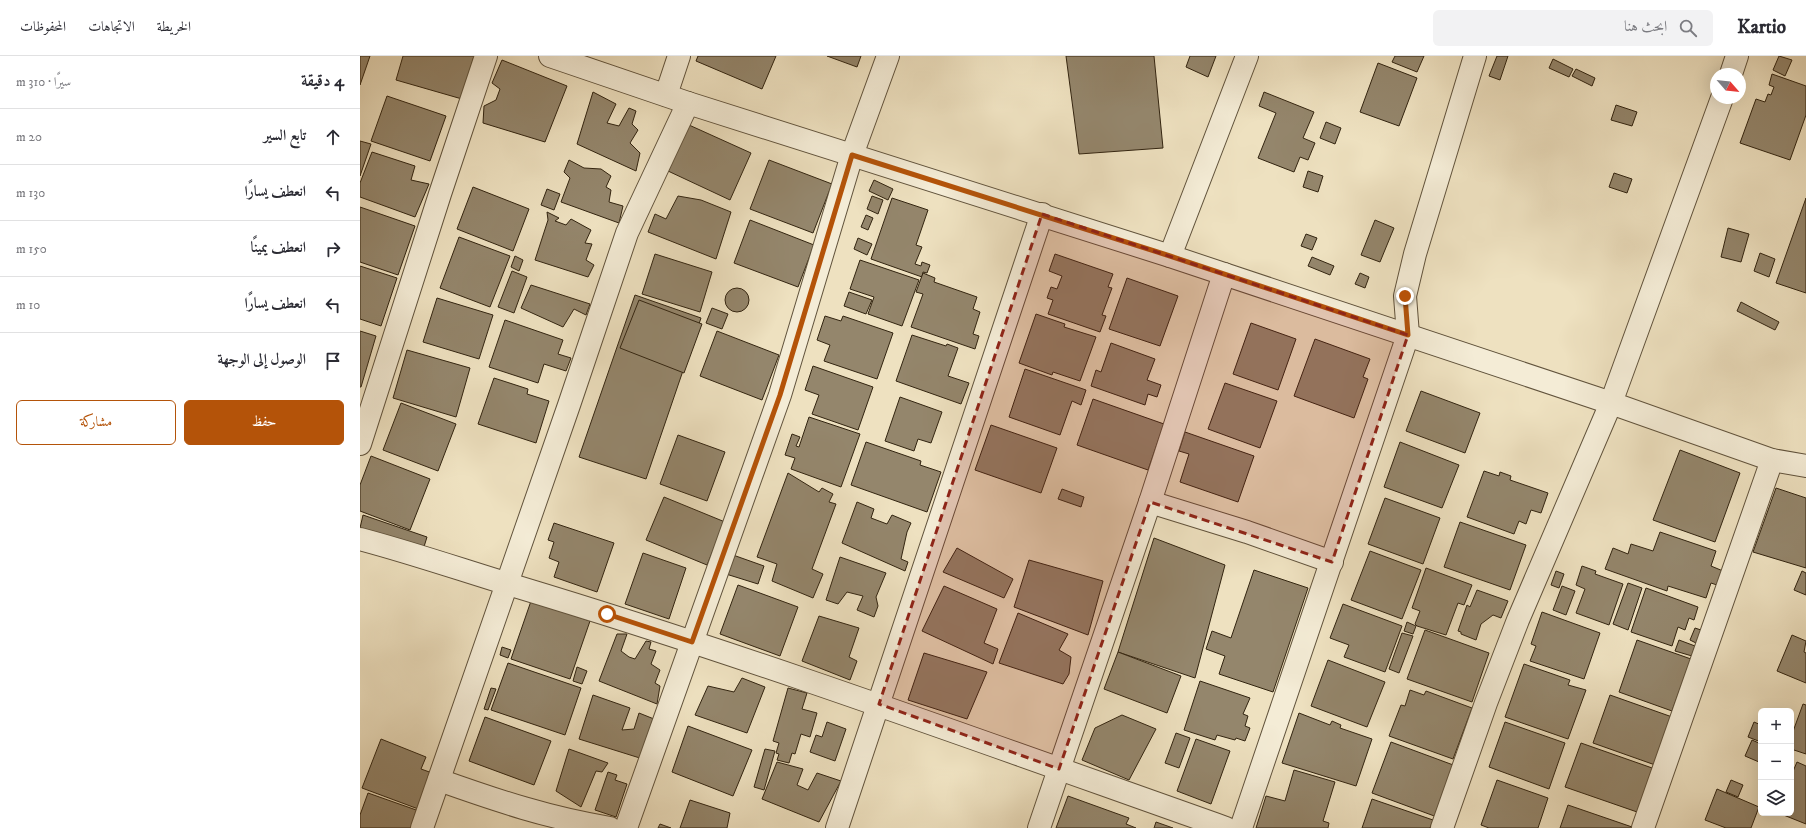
<!DOCTYPE html>
<html lang="ar">
<meta charset="utf-8">
<style>
body{margin:0;font-family:"IM FELL DW Pica",Amiri,serif;background:#f2f2f3;color:#2b2b33;direction:rtl}
.controls{position:absolute;right:12px;bottom:12px;display:grid;overflow:hidden;border-radius:6px;box-shadow:0 4px 16px #0002}
.controls button{width:36px;height:36px;display:grid;place-items:center;padding:0;border:0;border-bottom:1px solid #e1e1e2;background:#fff;color:#2b2b33;font:20px sans-serif}
.compass{position:absolute;left:1350px;top:12px;width:36px;height:36px;border-radius:50%;background:#fff;box-shadow:0 4px 16px #0002;rotate:118deg}
.stop{position:absolute;width:12px;height:12px;margin:-9px;border:3px solid #b45309;border-radius:50%;background:#fff}
.stop.end{background:#b45309;border-color:#fff;box-shadow:0 1px 4px #0008}
.list{margin:0;padding:0;list-style:none}
h2{display:flex;justify-content:space-between;align-items:center;height:52px;margin:0;padding:0 16px;font-size:17px}
h2 small{font-size:13px;font-weight:400;color:#7c7c81}
.list li{display:grid;grid-template-columns:26px 1fr auto;gap:12px;align-items:center;box-sizing:border-box;height:56px;padding:0 16px;border-top:1px solid #e1e1e2}
.list b{display:block;font-size:15px;white-space:nowrap}
.list em{font-size:13px;font-style:normal;color:#7c7c81}
.actions{display:flex;gap:8px;padding:12px 16px}
.actions a{flex:1;padding:9px 0;border:1px solid #b45309;border-radius:6px;text-align:center;font-size:14px;color:#b45309}
.actions .main{background:#b45309;color:#fff}
.icon{flex:none;width:22px;height:22px;fill:none;stroke:currentColor;stroke-width:2;stroke-linecap:round;stroke-linejoin:round}
.map{position:relative;flex:none;width:1446px;height:772px;overflow:hidden;direction:ltr}
header{display:flex;align-items:center;gap:24px;box-sizing:border-box;height:56px;padding:0 20px;background:#fff;border-bottom:1px solid #e1e1e2}
header strong{font-size:19px}
nav{display:flex;gap:22px;margin-inline-start:auto;font-size:14px}
.search{width:280px;height:36px;background:#f2f2f3;display:flex;align-items:center;gap:10px;box-sizing:border-box;padding:0 14px;border-radius:6px;color:#7c7c81;font-size:15px}
main{display:flex}
aside{flex:1;background:#fff}
.map>svg:first-child{display:block}
.building{fill:#94866c;stroke:#322410}
.lines{fill:none;stroke-linecap:round;stroke-linejoin:round}
.minor-casing{stroke:#61533c;stroke-width:24}
.minor{stroke:#f4ecd6;stroke-width:22}
.route{stroke:#b45309;stroke-width:5}
.marked{fill:#8f2418;fill-opacity:0.2;stroke:#8f2418;stroke-width:3;stroke-dasharray:8 5;stroke-linejoin:round}
</style>
<header>
<strong>Kartio</strong>
<div class="search"><svg class="icon" aria-label="search" viewBox="0 0 24 24"><circle cx="10" cy="10" r="6"/><path d="M15 15l6 6"/></svg>ابحث هنا</div>
<nav><a>الخريطة</a><a>الاتجاهات</a><a>المحفوظات</a></nav>
</header>
<main>
<div class="map">
<svg width="1446" height="772" viewBox="0 0 1446 772">
<rect width="100%" height="100%" fill="#eee1c0"/>
<filter id="stains"><feTurbulence type="fractalNoise" baseFrequency=".005" numOctaves="4"/><feColorMatrix values="0 0 0 0 .2 0 0 0 0 .09 0 0 0 0 .02 0 0 0 .5 -.17"/></filter>
<radialGradient id="worn" r=".72"><stop offset=".6" stop-color="#630" stop-opacity="0"/><stop offset="1" stop-color="#630" stop-opacity=".3"/></radialGradient>
<g class="building">
<polygon points="0,0 10,0 0,29"/>
<polygon points="43,0 114,0 102,43 36,24"/>
<polygon points="338,0 416,0 402,33 336,5"/>
<polygon points="467,0 501,0 497,11"/>
<polygon points="706,0 794,0 803,92 719,98"/>
<polygon points="830,0 856,0 848,21 826,11"/>
<polygon points="1035,0 1064,0 1057,16 1032,6"/>
<polygon points="1137,0 1148,0 1140,24 1129,20"/>
<polygon points="1419,0 1432,4 1425,20 1413,14"/>
<polygon points="1193,3 1213,13 1209,21 1189,12"/>
<polygon points="142,4 207,30 185,86 123,67 124,50 136,44 140,33 132,27"/>
<polygon points="1018,7 1057,22 1039,70 1000,56"/>
<polygon points="1216,13 1235,22 1232,30 1212,20"/>
<polygon points="1412,18 1446,30 1446,59 1430,104 1380,87 1396,43 1405,46 1408,38 1411,39 1414,31 1409,29"/>
<polygon points="233,36 256,48 247,67 259,70 269,52 276,55 272,68 278,74 270,87 280,97 276,115 217,88"/>
<polygon points="904,36 954,56 943,82 955,87 948,104 940,101 934,116 898,102 916,57 899,50"/>
<polygon points="27,40 86,60 70,105 11,85"/>
<polygon points="1256,49 1277,56 1272,70 1251,64"/>
<polygon points="966,66 981,72 975,88 960,82"/>
<polygon points="329,69 391,97 370,144 308,115"/>
<polygon points="0,85 11,88 0,120"/>
<polygon points="12,96 55,110 51,124 69,128 55,161 0,141 0,127"/>
<polygon points="209,104 224,112 241,113 251,120 246,131 251,134 249,146 263,150 259,167 201,146 210,122 204,116"/>
<polygon points="409,104 472,128 453,177 390,153"/>
<polygon points="948,115 963,120 958,136 943,131"/>
<polygon points="1254,117 1272,123 1267,137 1249,131"/>
<polygon points="514,124 533,133 528,144 509,135"/>
<polygon points="113,131 169,153 153,195 97,173"/>
<polygon points="187,133 200,138 194,154 181,149"/>
<polygon points="318,140 341,144 371,156 356,203 288,176 295,158 306,163"/>
<polygon points="512,140 523,144 518,158 507,153"/>
<polygon points="532,142 568,154 556,189 562,191 555,208 561,210 562,206 570,209 567,217 563,216 562,221 511,203"/>
<polygon points="1446,142 1446,237 1416,227"/>
<polygon points="0,151 55,170 38,219 0,206"/>
<polygon points="187,156 199,162 195,165 206,169 211,163 231,174 225,187 232,188 226,204 234,209 228,221 175,204 188,164"/>
<polygon points="506,159 513,162 508,174 501,171"/>
<polygon points="390,164 454,189 438,231 374,207"/>
<polygon points="1015,164 1034,172 1020,206 1001,199"/>
<polygon points="1368,172 1389,178 1381,206 1361,201"/>
<polygon points="946,178 957,182 952,194 941,190"/>
<polygon points="99,181 150,200 130,251 80,232"/>
<polygon points="498,182 512,188 507,199 494,193"/>
<polygon points="1400,197 1415,203 1409,221 1394,215"/>
<polygon points="295,198 352,216 340,256 282,238"/>
<polygon points="695,198 753,218 748,231 752,232 742,259 746,260 740,276 688,258 693,244 687,242 691,231 697,233 702,220 689,215"/>
<polygon points="155,200 163,204 159,215 151,211"/>
<polygon points="952,201 974,210 970,219 948,210"/>
<polygon points="500,204 559,224 542,270 508,258 514,241 490,233"/>
<polygon points="0,210 37,222 21,270 0,263"/>
<polygon points="152,215 167,221 154,257 138,251"/>
<polygon points="563,217 575,222 574,226 617,241 613,253 620,256 613,278 619,280 615,293 551,271 563,238 556,236"/>
<polygon points="1000,217 1009,221 1005,232 995,228"/>
<polygon points="767,222 818,240 800,290 749,273"/>
<polygon points="171,229 230,248 226,259 214,253 203,271 161,252"/>
<circle cx="377" cy="244" r="12"/>
<polygon points="489,236 512,244 506,258 484,250"/>
<polygon points="275,239 341,262 286,423 219,401"/>
<polygon points="77,242 133,259 119,303 63,286"/>
<polygon points="279,244 342,268 324,317 260,292"/>
<polygon points="1381,246 1419,266 1415,274 1377,255"/>
<polygon points="352,252 368,258 362,273 346,267"/>
<polygon points="676,258 705,268 704,271 736,281 720,325 693,316 692,319 659,307"/>
<polygon points="465,260 481,265 483,260 533,277 517,323 464,305 470,289 457,284"/>
<polygon points="145,264 203,284 198,298 211,302 206,315 184,308 178,327 129,311"/>
<polygon points="891,267 936,283 918,334 873,318"/>
<polygon points="0,275 16,280 1,331 0,331"/>
<polygon points="357,275 419,299 402,344 340,320"/>
<polygon points="552,279 586,290 587,288 598,292 588,320 609,327 601,348 536,325"/>
<polygon points="955,283 1010,303 1003,321 1008,323 994,362 934,340"/>
<polygon points="751,287 795,303 787,324 801,329 797,341 788,338 785,349 731,330 736,314 741,316"/>
<polygon points="47,294 110,312 96,361 33,342"/>
<polygon points="453,310 513,331 498,374 452,358 459,339 445,334"/>
<polygon points="665,313 726,334 721,349 712,345 700,379 649,361"/>
<polygon points="134,322 168,333 167,338 189,345 176,387 118,368"/>
<polygon points="865,327 917,345 900,392 848,373"/>
<polygon points="1061,335 1120,357 1105,397 1046,375"/>
<polygon points="540,341 582,356 571,387 558,383 554,395 525,385"/>
<polygon points="733,343 804,368 788,414 717,389"/>
<polygon points="41,347 96,368 78,415 23,394"/>
<polygon points="449,361 500,378 481,431 431,413 435,402 425,399 432,378 440,381 436,390 439,391"/>
<polygon points="631,369 697,392 681,437 615,414"/>
<polygon points="825,376 894,400 878,446 820,426 829,398 819,395"/>
<polygon points="318,379 365,396 347,445 300,428"/>
<polygon points="506,386 561,405 560,409 581,416 567,456 491,429"/>
<polygon points="1040,386 1099,409 1082,452 1024,431"/>
<polygon points="1320,394 1380,417 1355,486 1293,464"/>
<polygon points="11,400 70,423 50,474 0,455 0,429"/>
<polygon points="1124,415 1139,420 1140,416 1151,420 1150,424 1188,437 1181,457 1171,454 1166,468 1159,465 1154,478 1107,461"/>
<polygon points="428,417 459,436 462,432 473,438 469,446 476,448 452,513 463,518 453,542 412,525 417,508 397,501"/>
<polygon points="1416,432 1446,442 1446,512 1393,496"/>
<polygon points="702,433 724,441 721,451 698,443"/>
<polygon points="304,441 365,466 347,509 286,484"/>
<polygon points="1025,442 1080,462 1063,508 1008,488"/>
<polygon points="497,446 514,453 511,462 527,468 532,459 551,467 547,476 541,503 548,506 545,515 482,487"/>
<polygon points="3,459 67,481 63,494 0,472"/>
<polygon points="1100,466 1166,489 1150,534 1084,511"/>
<polygon points="194,467 254,487 237,536 194,521 199,506 189,502 194,486 188,484"/>
<polygon points="1300,476 1356,495 1351,510 1363,515 1357,529 1351,527 1346,542 1308,530 1307,535 1245,513 1253,492 1268,498 1271,488 1293,495"/>
<polygon points="794,482 865,509 835,622 758,596"/>
<polygon points="597,492 653,523 644,542 583,516"/>
<polygon points="1010,495 1061,514 1042,563 991,544"/>
<polygon points="283,497 326,512 309,563 265,548"/>
<polygon points="373,499 404,510 398,528 366,518"/>
<polygon points="480,501 526,517 516,541 518,550 514,561 497,554 503,540 487,536 478,548 466,544"/>
<polygon points="669,504 743,525 728,579 654,551"/>
<polygon points="1222,510 1236,515 1235,518 1263,528 1249,569 1216,557 1225,533 1216,529"/>
<polygon points="1066,512 1112,529 1104,549 1098,547 1086,579 1057,570 1055,568 1060,555 1052,552"/>
<polygon points="894,514 948,532 913,636 859,618 865,600 846,593 852,575 871,582"/>
<polygon points="1196,515 1204,518 1199,532 1191,529"/>
<polygon points="1442,515 1446,517 1446,539 1434,534"/>
<polygon points="1268,527 1282,532 1268,574 1253,568"/>
<polygon points="378,529 438,551 420,600 360,578"/>
<polygon points="584,530 637,553 624,587 638,593 633,608 562,575"/>
<polygon points="1202,530 1215,535 1206,559 1193,554"/>
<polygon points="1286,532 1338,551 1334,564 1329,562 1325,574 1318,571 1312,590 1271,576"/>
<polygon points="1117,534 1148,545 1141,562 1133,559 1121,568 1116,584 1101,578 1101,576 1098,575 1107,549 1110,551"/>
<polygon points="171,545 230,565 210,623 151,603"/>
<polygon points="983,548 1042,570 1025,616 984,601 989,589 970,582"/>
<polygon points="1182,556 1240,577 1224,623 1170,605 1176,590 1171,588"/>
<polygon points="658,557 708,578 699,594 711,601 709,618 703,628 639,607"/>
<polygon points="459,560 499,572 489,601 497,605 490,624 442,605"/>
<polygon points="1047,566 1056,570 1053,578 1044,575"/>
<polygon points="1335,572 1341,574 1336,587 1330,584"/>
<polygon points="1065,574 1129,597 1112,646 1047,623"/>
<polygon points="1042,577 1053,580 1039,617 1029,613"/>
<polygon points="257,578 267,578 261,595 269,601 275,603 286,585 291,586 289,593 296,595 291,608 300,614 295,627 300,630 297,648 239,625"/>
<polygon points="1432,579 1446,585 1444,596 1446,597 1446,627 1417,615"/>
<polygon points="1277,584 1331,603 1312,655 1259,636"/>
<polygon points="1319,584 1335,590 1332,600 1315,595"/>
<polygon points="142,591 151,594 148,602 140,599"/>
<polygon points="758,596 821,620 807,657 744,633"/>
<polygon points="564,597 627,616 607,663 548,644"/>
<polygon points="968,604 1025,626 1007,671 951,650"/>
<polygon points="148,607 221,632 205,679 131,654"/>
<polygon points="1164,608 1210,624 1208,629 1226,634 1208,683 1145,661"/>
<polygon points="217,611 227,615 222,628 213,625"/>
<polygon points="382,622 405,631 387,677 335,659 348,630 374,636"/>
<polygon points="840,625 890,642 883,658 888,660 885,670 890,672 885,685 876,682 875,684 857,679 855,684 824,674"/>
<polygon points="131,632 136,633 128,654 124,653"/>
<polygon points="428,632 447,637 442,653 457,657 450,681 441,678 435,698 432,697 429,707 417,704 419,698 416,697 419,687 413,685"/>
<polygon points="1050,634 1064,639 1066,635 1112,652 1093,703 1029,680 1041,649 1045,650"/>
<polygon points="233,639 270,652 262,674 274,673 279,657 294,663 283,703 219,683"/>
<polygon points="1250,639 1315,662 1298,710 1233,687"/>
<polygon points="1443,648 1446,649 1446,698 1431,693 1431,681"/>
<polygon points="939,657 970,669 972,665 981,669 980,672 1012,683 996,730 922,707"/>
<polygon points="762,659 796,673 769,724 722,704 735,672"/>
<polygon points="125,661 191,685 174,729 109,705"/>
<polygon points="467,666 486,673 475,705 450,696 456,679 462,681"/>
<polygon points="1145,666 1205,687 1189,733 1129,711"/>
<polygon points="1394,666 1401,669 1401,686 1388,681"/>
<polygon points="328,670 392,694 373,740 312,716"/>
<polygon points="816,677 830,682 819,712 805,707"/>
<polygon points="21,683 66,701 61,713 75,718 61,754 2,732"/>
<polygon points="836,683 870,695 851,748 817,735"/>
<polygon points="1392,684 1401,688 1401,701 1399,706 1385,700"/>
<polygon points="1031,686 1096,710 1077,761 1012,737"/>
<polygon points="1221,687 1295,713 1280,757 1205,731"/>
<polygon points="209,693 248,707 242,716 236,715 221,751 196,735"/>
<polygon points="405,693 415,695 404,734 394,731"/>
<polygon points="417,706 443,713 437,729 448,734 457,717 481,725 459,766 402,743"/>
<polygon points="1437,706 1446,710 1446,768 1421,758 1431,757 1431,720"/>
<polygon points="934,714 975,726 963,765 969,767 968,772 896,772 906,740 925,745"/>
<polygon points="248,716 257,719 255,724 267,728 256,761 235,754"/>
<polygon points="1137,724 1188,742 1178,772 1129,772 1121,769"/>
<polygon points="1371,724 1383,729 1378,741 1366,736"/>
<polygon points="1357,733 1399,751 1391,772 1366,772 1345,764"/>
<polygon points="8,737 59,755 53,772 0,772 0,759"/>
<polygon points="708,740 769,762 766,768 776,772 696,772"/>
<polygon points="1012,743 1073,764 1070,772 1002,772"/>
<polygon points="330,744 370,757 367,772 320,772"/>
<polygon points="1208,749 1275,772 1200,772"/>
<polygon points="796,766 813,772 794,772"/>
<polygon points="300,768 311,772 298,772"/>
</g>
<g class="lines">
<g class="minor-casing">
<g id="minor">
<polyline points="190,0 328,47 810,200 1251,347 1412,404 1446,410"/>
<polyline points="1371,18 1377,0"/>
<polyline points="306,39 319,0"/>
<polyline points="810,200 887,0"/>
<polyline points="0,388 80,138 126,0"/>
<polyline points="790,446 887,476 972,506"/>
<path d="M0 483C53 497 105 515 158 531 397 603 631 689 866 772"/>
<path d="M79 724C138 745 189 762 250 772"/>
<polyline points="62,772 209,349 267,177 328,47"/>
<polyline points="266,772 420,339 492,99 528,0"/>
<polyline points="477,772 682,158"/>
<polyline points="679,772 790,446 864,218"/>
<polyline points="881,772 1048,279 1045,240 1055,198 1115,0"/>
<polyline points="1082,772 1126,647 1158,564 1251,347 1362,42"/>
<polyline points="1283,772 1412,404"/>
</g>
</g>
<use href="#minor" class="minor"/>
</g>
<g class="lines">
<polyline class="route" points="247,558 332,586 420,339 492,99 810,200 1048,279 1045,240"/>
</g>
<path class="marked" d="M682 158 1048 279 972 506 790 446 699 713 519 648Z"/>
<rect width="100%" height="100%" filter="url(#stains)"/>
<rect width="100%" height="100%" fill="url(#worn)"/>
</svg>
<div class="controls">
<button>+</button>
<button>−</button>
<button><svg class="icon" aria-label="layers" viewBox="0 0 24 24"><path d="M12 4l9 5-9 5-9-5zM3 14l9 5 9-5"/></svg></button>
</div>
<svg class="compass" viewBox="-18 -18 36 36"><path d="M0-13l5 13h-10z" fill="#e53935"/><path d="M0 13l5-13h-10z" fill="#7c7c81"/></svg>
<div class="stop" style="left:247px;top:558px"></div>
<div class="stop end" style="left:1045px;top:240px"></div>
</div>
<aside>
<h2>4 دقيقة<small>سيرًا · 310 m</small></h2>
<ul class="list">
<li><svg class="icon" aria-label="ahead" viewBox="0 0 24 24"><path d="M12 20V5M6 11l6-6 6 6"/></svg><div><b>تابع السير</b></div><em>20 m</em></li>
<li><svg class="icon" aria-label="left" viewBox="0 0 24 24"><path d="M17 20v-9H6M10 6l-5 5 5 5"/></svg><div><b>انعطف يسارًا</b></div><em>130 m</em></li>
<li><svg class="icon" aria-label="right" viewBox="0 0 24 24"><path d="M7 20v-9h11M14 6l5 5-5 5"/></svg><div><b>انعطف يمينًا</b></div><em>150 m</em></li>
<li><svg class="icon" aria-label="left" viewBox="0 0 24 24"><path d="M17 20v-9H6M10 6l-5 5 5 5"/></svg><div><b>انعطف يسارًا</b></div><em>10 m</em></li>
<li><svg class="icon" aria-label="arrive" viewBox="0 0 24 24"><path d="M6 21V4h12l-3 4 3 4H6"/></svg><div><b>الوصول إلى الوجهة</b></div></li>
</ul>
<div class="actions"><a class="main">حفظ</a><a>مشاركة</a></div>
</aside>
</main>
